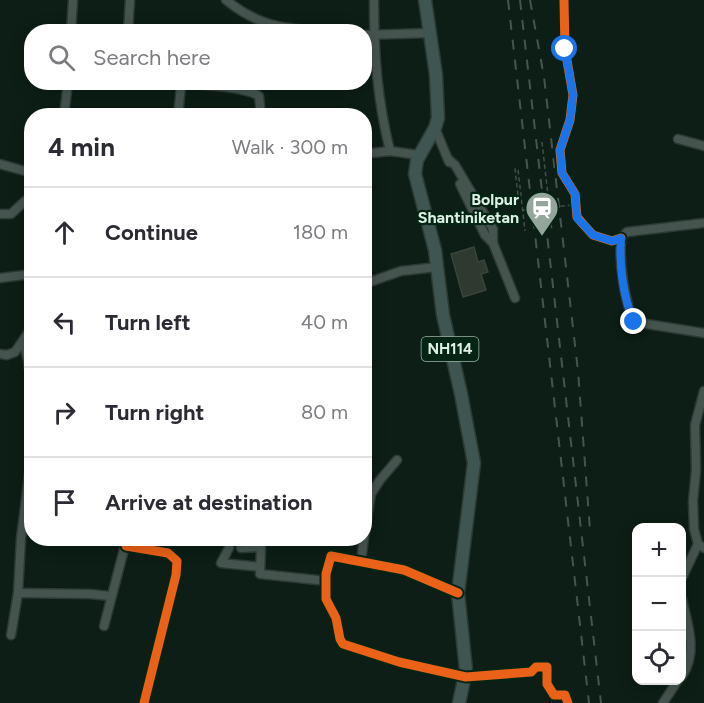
<!DOCTYPE html>
<meta charset="utf-8">
<style>
body{margin:0;font-family:Figtree,sans-serif;background:#f2f2f3;color:#2b2b33}
.controls{position:absolute;right:18px;bottom:18px;display:grid;overflow:hidden;border-radius:12px;box-shadow:0 3px 15px #0003}
.controls button{width:54px;height:54px;display:grid;place-items:center;padding:0;border:0;border-bottom:2px solid #e1e1e2;background:#fff;color:#2b2b33;font:30px sans-serif}
.stop{position:absolute;width:18px;height:18px;margin:-14px;border:4px solid #1a73e8;border-radius:50%;background:#fff}
.stop.end{background:#1a73e8;border-color:#fff;box-shadow:0 2px 6px #0008}
.list{margin:0;padding:0;list-style:none}
h2{display:flex;justify-content:space-between;align-items:center;height:78px;margin:0;padding:0 24px;font-size:26px}
h2 small{font-size:20px;font-weight:400;color:#7c7c81}
.list li{display:grid;grid-template-columns:39px 1fr auto;gap:18px;align-items:center;box-sizing:border-box;height:90px;padding:0 24px;border-top:2px solid #e1e1e2}
.list b{display:block;font-size:22px;white-space:nowrap}
.list em{font-size:20px;font-style:normal;color:#7c7c81}
.icon{flex:none;width:33px;height:33px;fill:none;stroke:currentColor;stroke-width:2;stroke-linecap:round;stroke-linejoin:round}
.map{position:relative;flex:none;width:704px;height:703px;overflow:hidden}
.search{position:absolute;background:#fff;box-shadow:0 3px 15px #0003;left:24px;top:24px;width:348px;height:66px;display:flex;align-items:center;gap:15px;box-sizing:border-box;padding:0 21px;border-radius:24px;color:#7c7c81;font-size:22px}
.panel{position:absolute;background:#fff;box-shadow:0 3px 15px #0003;left:24px;top:108px;width:348px;height:438px;border-radius:24px}
.map>svg:first-child{display:block}
.building{fill:#2e392f;stroke:#39443b;stroke-width:1.5}
.lines{fill:none;stroke-linecap:round;stroke-linejoin:round}
.minor-casing{stroke:#2b3a32;stroke-width:11}
.highway-casing{stroke:#2b3a32;stroke-width:15}
.path{stroke:#424f4b;stroke-width:1.5;stroke-dasharray:4.5 3;stroke-linecap:butt}
.minor{stroke:#465450;stroke-width:8}
.highway{stroke:#3f5551;stroke-width:12}
.rail{stroke:#485450;stroke-width:2;stroke-dasharray:10 10;stroke-linecap:butt}
.path-bridge{stroke:#424f4b;stroke-width:1.5;stroke-dasharray:4.5 3;stroke-linecap:butt}
.cycleway-casing{stroke:#052514;stroke-width:13}
.cycleway{stroke:#ea6118;stroke-width:9}
.route{stroke:#1a73e8;stroke-width:8}
.labels{text-anchor:middle;stroke-width:4.5;stroke-linejoin:round;paint-order:stroke}
.shield{fill:#052514;stroke:#9db3a6;stroke-width:1.5}
.shield-label{font-size:15px;font-weight:bold;fill:#def0e4}
.poi-label{font-size:16px;font-weight:bold;fill:#def0e4;stroke:#052514;text-anchor:end}
</style>
<div class="map">
<svg width="704" height="703" viewBox="0 0 704 703">
<rect width="100%" height="100%" fill="#0c1e15"/>
<polygon class="building" points="474,247 478,262 484,260 488,272 481,274 486,290 463,297 451,254"/>
<g class="lines">
<g class="minor-casing">
<g id="minor">
<path d="M226 0C259 27 283 28 324 32"/>
<path d="M374 0C374 54 377 98 390 151"/>
<polyline points="564,0 565,49 573,95 570,120 560,150 562,173 575,194 577,217 583,224 593,235 612,241 621,238"/>
<polyline points="71,32 73,0"/>
<polyline points="128,32 130,0"/>
<polyline points="364,35 429,33"/>
<polyline points="115,82 124,82"/>
<path d="M140 82C166 84 240 83 259 96L261 116"/>
<polyline points="64,116 68,82"/>
<polyline points="178,116 181,86"/>
<polyline points="435,128 449,162"/>
<polyline points="678,139 704,146"/>
<polyline points="364,154 390,151 419,155"/>
<polyline points="448,159 455,165 493,229 493,243 515,298"/>
<polyline points="0,164 32,173"/>
<polyline points="460,184 485,235 493,243"/>
<polyline points="0,214 11,214 25,201 32,202"/>
<path d="M704 223 627 232 621 238C619 263 624 299 634 322L704 333"/>
<polyline points="0,278 32,274"/>
<polyline points="364,284 401,271 437,267"/>
<polyline points="23,341 28,361 32,389"/>
<polyline points="0,354 7,355 15,352 32,327"/>
<polyline points="704,391 695,425 696,470 693,501 694,529 698,544 704,548"/>
<polyline points="364,537 371,494 380,480 397,460"/>
<polyline points="241,538 241,548 261,547 260,574 327,581"/>
<polyline points="126,546 168,553 177,561 176,575 144,703"/>
<polyline points="229,548 221,563 260,567"/>
<polyline points="361,561 364,538"/>
<polyline points="682,578 698,544"/>
<polyline points="18,593 90,594 110,596"/>
<polyline points="458,593 404,570 331,556 326,574 326,599 336,618 340,639 343,644 399,662 466,677 531,672 536,667 547,667 547,684 554,695 565,695 568,703"/>
<path d="M682 599C688 625 698 653 682 676"/>
<polyline points="104,626 127,538"/>
<polyline points="11,635 18,593 21,538 32,451"/>
<polyline points="663,703 678,680"/>
</g>
</g>
<g class="highway-casing">
<polyline id="highway" points="425,0 436,75 438,118 435,128 417,160 415,174 435,250 443,315 461,394 474,463 458,593 466,670 459,703"/>
</g>
<g class="path">
<polyline points="542,142 552,231"/>
<polyline points="518,195 515,169 518,169 525,231"/>
</g>
<use href="#minor" class="minor"/>
<use href="#highway" class="highway"/>
<g class="rail">
<polyline points="508,0 589,703"/>
<polyline points="520,0 601,703"/>
<polyline points="530,0 544,77 578,371 590,530"/>
</g>
<polyline class="path-bridge" points="523,210 573,205"/>
<g class="cycleway-casing">
<g id="cycleway">
<polyline points="564,0 565,49 573,95 570,120 560,150 562,173 575,194 577,217 583,224 593,235 612,241 621,238"/>
<polyline points="126,546 168,553 177,561 176,575 144,703"/>
<polyline points="458,593 404,570 331,556 326,574 326,599 336,618 340,639 343,644 399,662 466,677 531,672 536,667 547,667 547,684 554,695 565,695 568,703"/>
</g>
</g>
<use href="#cycleway" class="cycleway"/>
</g>
<g class="lines">
<path class="route" d="M565 49 573 95 570 120 560 150 562 173 575 194 577 218 583 224 593 235 612 241 621 238C619 264 623 298 634 322"/>
</g>
<defs>
<g id="station-pin" transform="scale(1.725)"><path d="M0 17L-7.5 6A9.5 9.5 0 1 1 7.5 6Z" fill="#94a69c" stroke="#052514"/><path d="M-3-6H3Q5-6 5-4V2Q5 4 3 4L4.5 6H3L1.5 4h-3L-3 6H-4.5L-3 4Q-5 4-5 2V-4Q-5-6-3-6ZM-3.5-4v3h7v-3ZM-3.5 1v1.5H-2V1ZM2 1v1.5H3.5V1Z" fill="#fff"/></g>
</defs>
<g fill-rule="evenodd">
<use href="#station-pin" x="542" y="208"/>
</g>
<g class="labels">
<rect class="shield" x="421.5" y="337" width="57" height="24" rx="4.5"/>
<g class="shield-label">
<text x="450" y="354">NH114</text>
</g>
<g class="poi-label">
<text x="519" y="205">Bolpur<tspan x="519" dy="18">Shantiniketan</tspan></text>
</g>
</g>
</svg>
<div class="controls">
<button>+</button>
<button>−</button>
<button><svg class="icon" aria-label="locate" viewBox="0 0 24 24"><circle cx="12" cy="12" r="6"/><path d="M12 2v4M12 18v4M2 12h4M18 12h4"/></svg></button>
</div>
<div class="stop" style="left:565px;top:49px"></div>
<div class="stop end" style="left:634px;top:322px"></div>
<div class="search"><svg class="icon" aria-label="search" viewBox="0 0 24 24"><circle cx="10" cy="10" r="6"/><path d="M15 15l6 6"/></svg>Search here</div>
<section class="panel">
<h2>4 min<small>Walk · 300 m</small></h2>
<ul class="list">
<li><svg class="icon" aria-label="ahead" viewBox="0 0 24 24"><path d="M12 20V5M6 11l6-6 6 6"/></svg><div><b>Continue</b></div><em>180 m</em></li>
<li><svg class="icon" aria-label="left" viewBox="0 0 24 24"><path d="M17 20v-9H6M10 6l-5 5 5 5"/></svg><div><b>Turn left</b></div><em>40 m</em></li>
<li><svg class="icon" aria-label="right" viewBox="0 0 24 24"><path d="M7 20v-9h11M14 6l5 5-5 5"/></svg><div><b>Turn right</b></div><em>80 m</em></li>
<li><svg class="icon" aria-label="arrive" viewBox="0 0 24 24"><path d="M6 21V4h12l-3 4 3 4H6"/></svg><div><b>Arrive at destination</b></div></li>
</ul>
</section>
</div>
